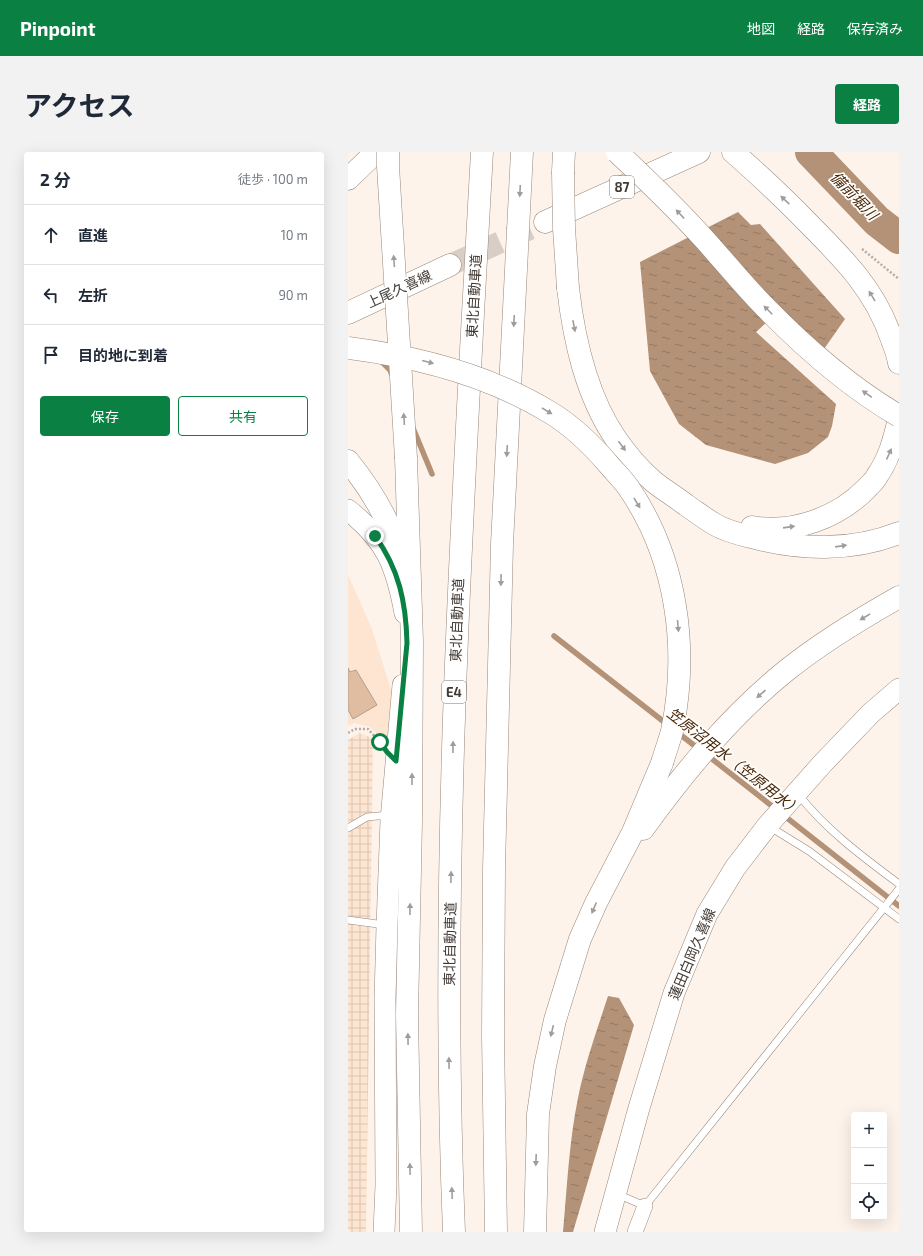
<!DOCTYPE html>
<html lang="ja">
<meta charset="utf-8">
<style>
body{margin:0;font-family:"Exo 2","Noto Sans JP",sans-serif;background:#f2f2f3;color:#1f2937}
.controls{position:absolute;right:12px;bottom:12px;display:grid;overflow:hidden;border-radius:4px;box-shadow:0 4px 16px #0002}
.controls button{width:36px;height:36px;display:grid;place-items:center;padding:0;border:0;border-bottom:1px solid #e0e1e3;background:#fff;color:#1f2937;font:20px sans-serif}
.stop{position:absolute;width:12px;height:12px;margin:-9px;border:3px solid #0b8043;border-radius:50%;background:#fff}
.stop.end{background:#0b8043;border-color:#fff;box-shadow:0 1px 4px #0008}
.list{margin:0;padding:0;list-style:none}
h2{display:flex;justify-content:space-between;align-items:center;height:52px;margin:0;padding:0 16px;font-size:17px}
h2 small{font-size:13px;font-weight:400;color:#747a83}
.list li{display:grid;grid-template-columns:26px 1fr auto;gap:12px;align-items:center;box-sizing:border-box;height:60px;padding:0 16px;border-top:1px solid #e0e1e3}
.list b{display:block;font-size:15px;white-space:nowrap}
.list em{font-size:13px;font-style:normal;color:#747a83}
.actions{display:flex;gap:8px;padding:12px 16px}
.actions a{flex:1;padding:9px 0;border:1px solid #0b8043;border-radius:4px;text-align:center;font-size:14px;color:#0b8043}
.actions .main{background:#0b8043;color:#fff}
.icon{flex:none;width:22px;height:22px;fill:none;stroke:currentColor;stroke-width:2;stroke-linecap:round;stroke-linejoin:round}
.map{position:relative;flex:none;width:551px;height:1080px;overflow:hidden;border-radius:4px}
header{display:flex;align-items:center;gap:24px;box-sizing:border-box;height:56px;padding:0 20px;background:#0b8043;color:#fff}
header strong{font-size:19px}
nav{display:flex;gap:22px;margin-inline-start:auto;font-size:14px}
.intro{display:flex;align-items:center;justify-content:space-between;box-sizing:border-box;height:96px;padding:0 24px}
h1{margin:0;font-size:28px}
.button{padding:10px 18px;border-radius:4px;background:#0b8043;color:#fff;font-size:14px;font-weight:700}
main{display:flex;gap:24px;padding:0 24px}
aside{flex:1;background:#fff;border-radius:4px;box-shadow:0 4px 16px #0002}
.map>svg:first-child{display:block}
.built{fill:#fde5d1}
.industrial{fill:url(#industrial-grid)}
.water{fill:url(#water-ripples)}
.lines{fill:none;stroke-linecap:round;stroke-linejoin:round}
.stream{stroke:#b39277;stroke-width:5.5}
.river{stroke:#b39277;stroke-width:32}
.building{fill:#e0bda1;stroke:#af9e91}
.primary-tunnel{stroke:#d8cec6;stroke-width:22;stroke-dasharray:22 11;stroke-linecap:butt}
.lane-casing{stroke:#97877a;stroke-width:8}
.street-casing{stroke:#97877a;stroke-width:16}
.secondary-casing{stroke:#97877a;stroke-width:22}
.primary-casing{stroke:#97877a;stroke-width:23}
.highway-casing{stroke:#97877a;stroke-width:23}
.path{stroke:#b5aba4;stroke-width:2.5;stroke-dasharray:2 2;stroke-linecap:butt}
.lane{stroke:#fff;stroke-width:7}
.street{stroke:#fff;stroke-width:15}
.secondary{stroke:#fff;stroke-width:21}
.primary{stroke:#fff;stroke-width:22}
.highway{stroke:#fff;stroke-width:22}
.highway-bridge-casing{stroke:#97877a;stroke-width:23;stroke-linecap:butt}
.highway-bridge{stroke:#fff;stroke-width:22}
.oneway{fill:#a09c9a}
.route{stroke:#0b8043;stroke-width:5}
.labels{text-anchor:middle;stroke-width:3.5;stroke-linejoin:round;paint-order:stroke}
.shield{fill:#fff;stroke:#7b7572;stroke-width:1}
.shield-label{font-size:13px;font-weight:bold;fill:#423a35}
.street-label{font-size:14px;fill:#423a35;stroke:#fff}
.water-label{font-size:15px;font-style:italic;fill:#492705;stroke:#fff}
</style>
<header>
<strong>Pinpoint</strong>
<nav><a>地図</a><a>経路</a><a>保存済み</a></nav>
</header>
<div class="intro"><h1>アクセス</h1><a class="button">経路</a></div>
<main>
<aside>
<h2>2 分<small>徒歩 · 100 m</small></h2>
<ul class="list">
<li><svg class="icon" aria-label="ahead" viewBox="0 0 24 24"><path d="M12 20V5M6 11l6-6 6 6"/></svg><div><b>直進</b></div><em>10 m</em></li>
<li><svg class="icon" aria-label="left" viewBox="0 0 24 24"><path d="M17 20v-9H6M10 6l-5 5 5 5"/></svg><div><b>左折</b></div><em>90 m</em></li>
<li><svg class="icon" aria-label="arrive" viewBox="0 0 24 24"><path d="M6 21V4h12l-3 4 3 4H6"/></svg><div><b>目的地に到着</b></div></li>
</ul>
<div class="actions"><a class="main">保存</a><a>共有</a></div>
</aside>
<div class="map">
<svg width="551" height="1080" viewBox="0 0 551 1080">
<defs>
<pattern id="industrial-grid" width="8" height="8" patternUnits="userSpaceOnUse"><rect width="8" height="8" fill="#fde5d1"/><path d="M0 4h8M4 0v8" fill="none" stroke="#dac5b4"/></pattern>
<pattern id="water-ripples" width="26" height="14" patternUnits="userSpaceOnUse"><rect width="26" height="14" fill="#b39277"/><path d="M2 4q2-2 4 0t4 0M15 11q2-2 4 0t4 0" fill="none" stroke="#937862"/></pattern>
</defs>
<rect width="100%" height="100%" fill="#fef3ea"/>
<polygon class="built" points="0,423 24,477 44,541 39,590 22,575 6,571 0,574"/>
<polygon class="industrial" points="11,581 22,585 25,589 18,1080 0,1080 0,588"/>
<g class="water">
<polygon points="390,60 403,73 412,72 497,167 476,197 432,158 408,180 488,252 484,274 480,285 460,301 427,312 358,293 331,272 302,219 292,110"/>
<path d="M260 844 271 846 286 873 225 1080H215C219 1036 221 990 230 946 237 911 249 878 260 844Z"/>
</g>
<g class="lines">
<g class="stream">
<polyline points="32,208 42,218 44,223"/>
<polyline points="65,276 84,322"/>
<polyline points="206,484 320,573"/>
<polyline points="329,580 352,598"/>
<polyline points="359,603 551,754"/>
</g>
<polyline class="river" points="463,0 529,69 551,86"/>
</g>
<polygon class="building" points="0,516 2,520 8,518 29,553 5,567 0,558"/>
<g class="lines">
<polyline class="primary-tunnel" points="102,113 197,70"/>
<g class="lane-casing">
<g id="lane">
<path d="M450 642C478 678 515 705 551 732"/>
<polyline points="422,675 461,699 551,767"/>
<polyline points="0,676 19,665 41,663"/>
<polyline points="0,768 37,773"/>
<polyline points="269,1042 297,1054 551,737"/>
</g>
</g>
<g class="street-casing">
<polyline id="street" points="287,1080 297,1054"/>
</g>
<g class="secondary-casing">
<g id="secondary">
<path d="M0 358C39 389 48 413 57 461"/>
<polyline points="36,1080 38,1033 37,846 39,774 43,668 55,533"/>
<polyline points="257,1080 291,956 326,841 359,762 387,716 420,673 475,611 523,561 551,537"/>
</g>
</g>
<g class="primary-casing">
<g id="primary">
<polyline points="197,70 351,0"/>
<polyline points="0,161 102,113"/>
</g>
</g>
<g class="highway-casing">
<g id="highway">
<path d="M385 0C411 23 436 46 460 71 496 107 528 139 544 188 547 196 550 203 551 211"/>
<polyline points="215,20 216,0"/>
<polyline points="0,27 28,0"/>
<path d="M220 136C226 188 238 243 268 287 279 303 292 318 306 330 316 338 328 345 338 353 347 359 356 366 366 372 376 378 390 382 403 385 451 398 504 400 551 381"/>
<polyline points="58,306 64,490 63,669 59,862 63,1080"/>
<path d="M0 309C18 331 34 356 45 383 49 391 50 401 53 410"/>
<path d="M404 375C445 382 490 366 519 336 522 332 527 329 529 324 541 307 546 288 551 267"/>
<path d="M295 677C337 619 383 563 439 518 474 490 512 467 551 445"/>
<path d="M106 1080C91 720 114 360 134 0"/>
<polyline points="148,1080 145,883 146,717 154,392 174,0"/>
<polyline points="187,1080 190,962 197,914 207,868 232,787 248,751 285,680 314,611"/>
</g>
</g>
<g class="path">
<polyline points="514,97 551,127"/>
<polyline points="0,581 7,577 20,577 31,589"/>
</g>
<use href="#lane" class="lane"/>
<use href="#street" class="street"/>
<use href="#secondary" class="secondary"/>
<use href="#primary" class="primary"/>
<use href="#highway" class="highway"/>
<g class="highway-bridge-casing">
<g id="highway-bridge">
<polyline points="40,0 40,14 58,306"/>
<path d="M269 0C299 28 329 57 357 88 377 110 396 134 417 155 456 195 503 236 551 264"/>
<polyline points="215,20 216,76 220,136"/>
<path d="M0 196C71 205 141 223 203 261 226 275 245 294 262 314 268 321 275 328 280 335 329 406 341 496 324 579 321 590 317 601 314 611"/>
</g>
</g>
<use href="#highway-bridge" class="highway-bridge"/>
</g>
<defs><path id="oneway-solid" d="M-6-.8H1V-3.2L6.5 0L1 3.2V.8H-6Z"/></defs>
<g class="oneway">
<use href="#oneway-solid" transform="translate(172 39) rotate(93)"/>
<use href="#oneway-solid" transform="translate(437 48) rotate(-137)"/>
<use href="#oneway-solid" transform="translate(332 62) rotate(-133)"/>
<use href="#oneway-solid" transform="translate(46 109) rotate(-94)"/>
<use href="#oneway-solid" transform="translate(524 144) rotate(-121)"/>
<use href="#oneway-solid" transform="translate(420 158) rotate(-135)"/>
<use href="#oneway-solid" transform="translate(166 169) rotate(93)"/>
<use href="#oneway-solid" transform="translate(226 174) rotate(79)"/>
<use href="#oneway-solid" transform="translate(80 210) rotate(15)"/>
<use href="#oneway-solid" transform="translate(519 242) rotate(-145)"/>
<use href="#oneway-solid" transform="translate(199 259) rotate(31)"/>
<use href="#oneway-solid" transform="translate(56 267) rotate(-94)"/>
<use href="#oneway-solid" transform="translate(274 294) rotate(53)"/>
<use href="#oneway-solid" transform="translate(159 299) rotate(93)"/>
<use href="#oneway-solid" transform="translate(541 302) rotate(-66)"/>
<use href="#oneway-solid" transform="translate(289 351) rotate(59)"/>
<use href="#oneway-solid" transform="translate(441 375) rotate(-8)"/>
<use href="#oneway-solid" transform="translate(493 394) rotate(-8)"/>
<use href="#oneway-solid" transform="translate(153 428) rotate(91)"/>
<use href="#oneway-solid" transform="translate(517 465) rotate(149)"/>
<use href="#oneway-solid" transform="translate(330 474) rotate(85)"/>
<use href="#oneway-solid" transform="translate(413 542) rotate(139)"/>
<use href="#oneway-solid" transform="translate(105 595) rotate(-89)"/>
<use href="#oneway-solid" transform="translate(64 627) rotate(-90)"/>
<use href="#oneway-solid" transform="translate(103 725) rotate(-89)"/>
<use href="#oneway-solid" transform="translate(246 756) rotate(113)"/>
<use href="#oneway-solid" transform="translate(62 757) rotate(-89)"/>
<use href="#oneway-solid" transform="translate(204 879) rotate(103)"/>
<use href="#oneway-solid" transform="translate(60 887) rotate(-91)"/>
<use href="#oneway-solid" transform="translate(101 911) rotate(-91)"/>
<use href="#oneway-solid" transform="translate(188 1008) rotate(92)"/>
<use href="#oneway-solid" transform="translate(62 1017) rotate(-91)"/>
<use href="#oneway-solid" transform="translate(104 1041) rotate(-92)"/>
</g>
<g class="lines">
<path class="route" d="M27 384C51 417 58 450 59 491L48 609 39 600 32 590"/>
</g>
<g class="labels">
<g class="shield">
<rect x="262" y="24" width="24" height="22" rx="3"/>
<rect x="94" y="529" width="24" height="22" rx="3"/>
</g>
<g class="shield-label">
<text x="274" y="40">87</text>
<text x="106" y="545">E4</text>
</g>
<g class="street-label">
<text transform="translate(51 137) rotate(-25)" y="5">上尾久喜線</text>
<text transform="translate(126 144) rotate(-87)" y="5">東北自動車道</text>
<text transform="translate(109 468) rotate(-88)" y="5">東北自動車道</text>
<text transform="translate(102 792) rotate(-89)" y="5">東北自動車道</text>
<text transform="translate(344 802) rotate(-67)" y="5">蓮田白岡久喜線</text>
</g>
<g class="water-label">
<text transform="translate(506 44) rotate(46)" y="5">備前堀川</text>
<text transform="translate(386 610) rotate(38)" y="5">笠原沼用水（笠原用水）</text>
</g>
</g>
</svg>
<div class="controls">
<button>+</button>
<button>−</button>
<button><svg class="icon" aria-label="locate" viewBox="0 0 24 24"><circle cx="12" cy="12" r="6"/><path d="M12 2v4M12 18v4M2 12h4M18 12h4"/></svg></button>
</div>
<div class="stop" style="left:32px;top:590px"></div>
<div class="stop end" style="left:27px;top:384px"></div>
</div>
</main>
